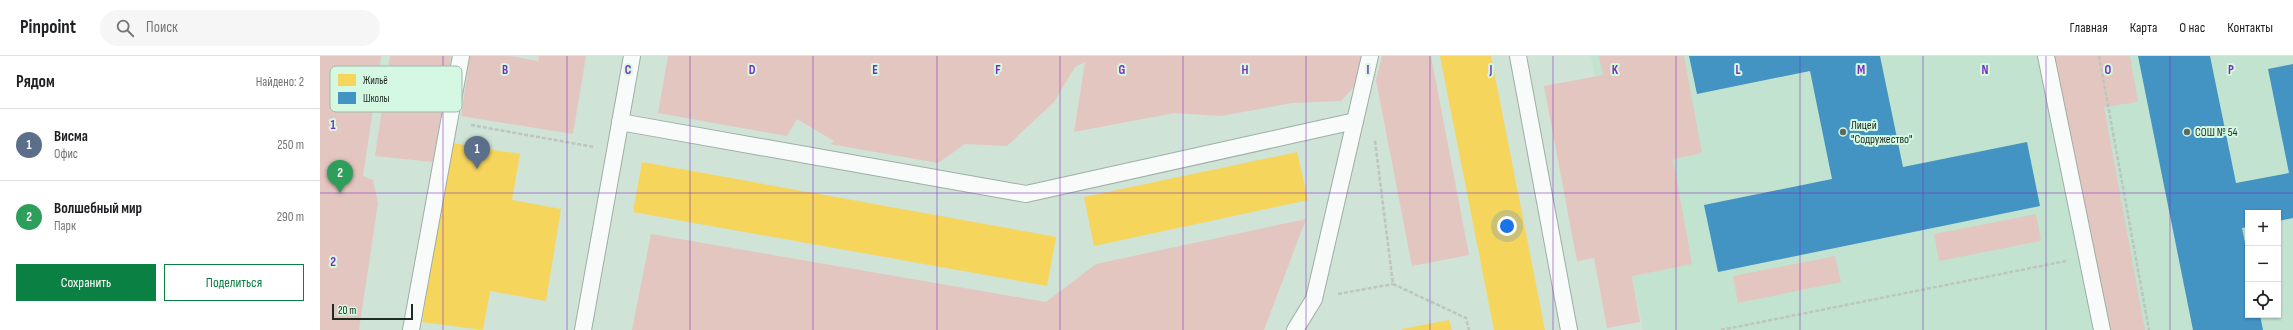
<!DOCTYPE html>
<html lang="ru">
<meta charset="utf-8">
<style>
body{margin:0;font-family:"Sofia Sans Condensed",sans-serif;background:#f6f6f6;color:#202124}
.controls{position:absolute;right:12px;bottom:12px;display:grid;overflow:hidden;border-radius:0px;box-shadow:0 1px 3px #0004}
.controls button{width:36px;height:36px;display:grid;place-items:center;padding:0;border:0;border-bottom:1px solid #e0e0e0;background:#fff;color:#202124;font:20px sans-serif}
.scale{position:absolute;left:12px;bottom:10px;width:81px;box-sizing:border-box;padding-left:4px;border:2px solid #1d2b23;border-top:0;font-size:11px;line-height:14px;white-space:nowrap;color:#1d2b23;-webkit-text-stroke:3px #d4f8e2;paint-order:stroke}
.you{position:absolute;left:1187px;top:170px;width:14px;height:14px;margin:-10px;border:3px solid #fff;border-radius:50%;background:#1a73e8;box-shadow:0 0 0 6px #1a73e833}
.badge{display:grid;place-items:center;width:26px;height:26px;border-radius:50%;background:#0b8043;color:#fff;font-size:13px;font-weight:700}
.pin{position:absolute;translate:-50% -33px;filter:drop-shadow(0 1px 2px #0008)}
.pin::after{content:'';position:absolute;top:21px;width:14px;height:12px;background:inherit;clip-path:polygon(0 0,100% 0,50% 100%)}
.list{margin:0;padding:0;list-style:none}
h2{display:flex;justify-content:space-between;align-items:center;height:52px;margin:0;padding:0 16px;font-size:17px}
h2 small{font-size:13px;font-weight:400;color:#757577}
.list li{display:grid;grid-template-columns:26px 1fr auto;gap:12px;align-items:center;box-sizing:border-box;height:72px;padding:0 16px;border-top:1px solid #e0e0e0}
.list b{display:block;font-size:15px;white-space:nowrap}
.list p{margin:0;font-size:13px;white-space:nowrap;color:#757577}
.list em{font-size:13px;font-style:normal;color:#757577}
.actions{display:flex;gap:8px;padding:12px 16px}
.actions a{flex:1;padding:9px 0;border:1px solid #0b8043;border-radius:0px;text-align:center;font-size:14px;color:#0b8043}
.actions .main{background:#0b8043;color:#fff}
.icon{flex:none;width:22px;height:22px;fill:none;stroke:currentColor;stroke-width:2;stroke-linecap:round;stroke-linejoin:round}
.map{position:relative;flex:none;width:1973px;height:274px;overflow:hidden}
header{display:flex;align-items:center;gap:24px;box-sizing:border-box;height:56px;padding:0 20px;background:#fff;border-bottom:1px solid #e0e0e0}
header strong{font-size:19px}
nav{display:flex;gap:22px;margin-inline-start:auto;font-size:14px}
.search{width:280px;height:36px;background:#f6f6f6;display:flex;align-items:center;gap:10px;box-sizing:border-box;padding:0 14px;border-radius:22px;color:#757577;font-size:15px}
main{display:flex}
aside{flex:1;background:#fff}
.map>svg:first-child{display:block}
.built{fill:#c2e3cf;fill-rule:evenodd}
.green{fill:#e4c6c0}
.homes{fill:#f6d55c}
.schools{fill:#4393c3}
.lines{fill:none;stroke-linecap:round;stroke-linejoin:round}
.lane-casing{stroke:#9eaea4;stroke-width:18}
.path{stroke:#bec5c0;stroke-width:2.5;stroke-dasharray:4 2;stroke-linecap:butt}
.lane{stroke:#f8fbf9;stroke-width:16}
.grid{fill:none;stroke:#7b2cbf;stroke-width:1;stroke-opacity:0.55}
.poi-dot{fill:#5b6b62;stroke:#d4f8e2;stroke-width:1.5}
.labels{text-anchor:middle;stroke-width:4;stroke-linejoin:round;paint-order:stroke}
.poi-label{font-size:12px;fill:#1d2b23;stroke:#d4f8e2;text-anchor:start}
.key{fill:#d4f8e2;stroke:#9dbaa9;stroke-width:1}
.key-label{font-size:11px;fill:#1d2b23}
.grid-label{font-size:13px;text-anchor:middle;font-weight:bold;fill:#7b2cbf;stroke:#d4f8e2;stroke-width:4;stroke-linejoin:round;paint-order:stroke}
</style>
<header>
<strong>Pinpoint</strong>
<div class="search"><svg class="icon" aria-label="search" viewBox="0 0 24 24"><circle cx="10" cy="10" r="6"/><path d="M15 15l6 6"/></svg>Поиск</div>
<nav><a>Главная</a><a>Карта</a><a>О нас</a><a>Контакты</a></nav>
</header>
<main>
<aside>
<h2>Рядом<small>Найдено: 2</small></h2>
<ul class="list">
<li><span class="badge" style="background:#5c6f8a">1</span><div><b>Висма</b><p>Офис</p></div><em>250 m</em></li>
<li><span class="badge" style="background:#2e9e5b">2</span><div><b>Волшебный мир</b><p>Парк</p></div><em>290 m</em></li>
</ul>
<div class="actions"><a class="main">Сохранить</a><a>Поделиться</a></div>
</aside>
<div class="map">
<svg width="1973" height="274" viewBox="0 0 1973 274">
<rect width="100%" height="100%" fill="#cfe3d7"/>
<path class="built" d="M1271 0H1973V274H1323ZM1928 157H1958V259H1928Z"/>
<g class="green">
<polygon points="0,0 61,0 43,120 53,124 58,147 39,274 0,274"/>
<polygon points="70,0 131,0 113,106 55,100"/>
<polygon points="150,0 190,0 218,5 219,0 266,0 253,78 141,60"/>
<polygon points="348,0 1045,0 1043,21 1021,45 972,47 901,60 854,57 754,76 765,6 755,11 734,46 687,90 645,88 618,107 510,88 514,85 477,63 467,80 338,57"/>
<polygon points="1062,0 1111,0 1149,199 1092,210 1056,24"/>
<polygon points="1279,0 1364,0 1382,97 1353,103 1372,208 1312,220 1320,266 1287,272 1274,202 1257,205 1224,30 1283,19"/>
<polygon points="1734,0 1810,0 1818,46 1784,51 1825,274 1791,274"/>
<polygon points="1716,158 1721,185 1619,205 1614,178"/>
<polygon points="986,163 944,274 312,274 331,178 726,246 776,208"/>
<polygon points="1515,200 1521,226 1418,247 1413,220"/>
</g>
<g class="homes">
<polygon points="1120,0 1171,0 1225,274 1174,274"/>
<polygon points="132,87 200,98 192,144 241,153 226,245 170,235 163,274 102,266"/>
<polygon points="977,96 988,144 774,190 764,141"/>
<polygon points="322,106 736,181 727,230 313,156"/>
<polygon points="1129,264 1132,274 1082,274 1082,273"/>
</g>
<g class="schools">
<polygon points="1369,0 1560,0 1583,111 1707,86 1720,150 1398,216 1384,149 1512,123 1490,15 1377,38"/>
<polygon points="1818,0 1890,0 1916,127 1969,117 1948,13 1973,8 1973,162 1958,165 1958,157 1928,157 1928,171 1922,172 1928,202 1928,259 1940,259 1943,274 1873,274"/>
</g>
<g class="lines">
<g class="lane-casing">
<g id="lane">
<polyline points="1198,0 1249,274"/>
<polyline points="1726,0 1782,274"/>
<polyline points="300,66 706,138 1035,65"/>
<polyline points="91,274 141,0"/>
<polyline points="263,274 312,0"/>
<polyline points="975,274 994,243 1050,0"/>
</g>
</g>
<g class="path">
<polyline points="1779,0 1829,274"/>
<polyline points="151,69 274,91"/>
<polyline points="1055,85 1073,228 1146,262 1149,274"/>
<polyline points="1018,238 1073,228"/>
<polyline points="1401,274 1746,205"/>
</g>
<use href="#lane" class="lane"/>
</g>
<path class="grid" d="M123 0V274M247 0V274M370 0V274M493 0V274M617 0V274M740 0V274M863 0V274M986 0V274M1110 0V274M1233 0V274M1356 0V274M1480 0V274M1603 0V274M1726 0V274M1850 0V274M0 137H1973"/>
<g class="poi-dot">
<circle cx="1523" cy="76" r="4"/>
<circle cx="1867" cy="76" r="4"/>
</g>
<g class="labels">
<g class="poi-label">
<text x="1531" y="73">Лицей<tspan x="1531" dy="14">"Содружество"</tspan></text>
<text x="1875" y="80">СОШ № 54</text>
</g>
</g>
<rect x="10" y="10" width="132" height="46" rx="6" class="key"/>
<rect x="18" y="18" width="18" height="12" fill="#f6d55c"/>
<rect x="18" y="36" width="18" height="12" fill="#4393c3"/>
<g class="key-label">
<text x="43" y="28">Жильё</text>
<text x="43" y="46">Школы</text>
</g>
<g class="grid-label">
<text x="185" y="18">B</text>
<text x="308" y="18">C</text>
<text x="432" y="18">D</text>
<text x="555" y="18">E</text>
<text x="678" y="18">F</text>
<text x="802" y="18">G</text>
<text x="925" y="18">H</text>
<text x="1048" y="18">I</text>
<text x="1171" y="18">J</text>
<text x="1295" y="18">K</text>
<text x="1418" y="18">L</text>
<text x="1541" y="18">M</text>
<text x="1665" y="18">N</text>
<text x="1788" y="18">O</text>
<text x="1911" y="18">P</text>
<text x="13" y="73">1</text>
<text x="13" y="210">2</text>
</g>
</svg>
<div class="controls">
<button>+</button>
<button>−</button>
<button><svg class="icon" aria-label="locate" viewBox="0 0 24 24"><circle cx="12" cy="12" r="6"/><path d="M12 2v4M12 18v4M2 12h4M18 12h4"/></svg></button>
</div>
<div class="scale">20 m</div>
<div class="you"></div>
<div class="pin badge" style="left:157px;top:113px;background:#5c6f8a">1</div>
<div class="pin badge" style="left:20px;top:137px;background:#2e9e5b">2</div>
</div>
</main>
